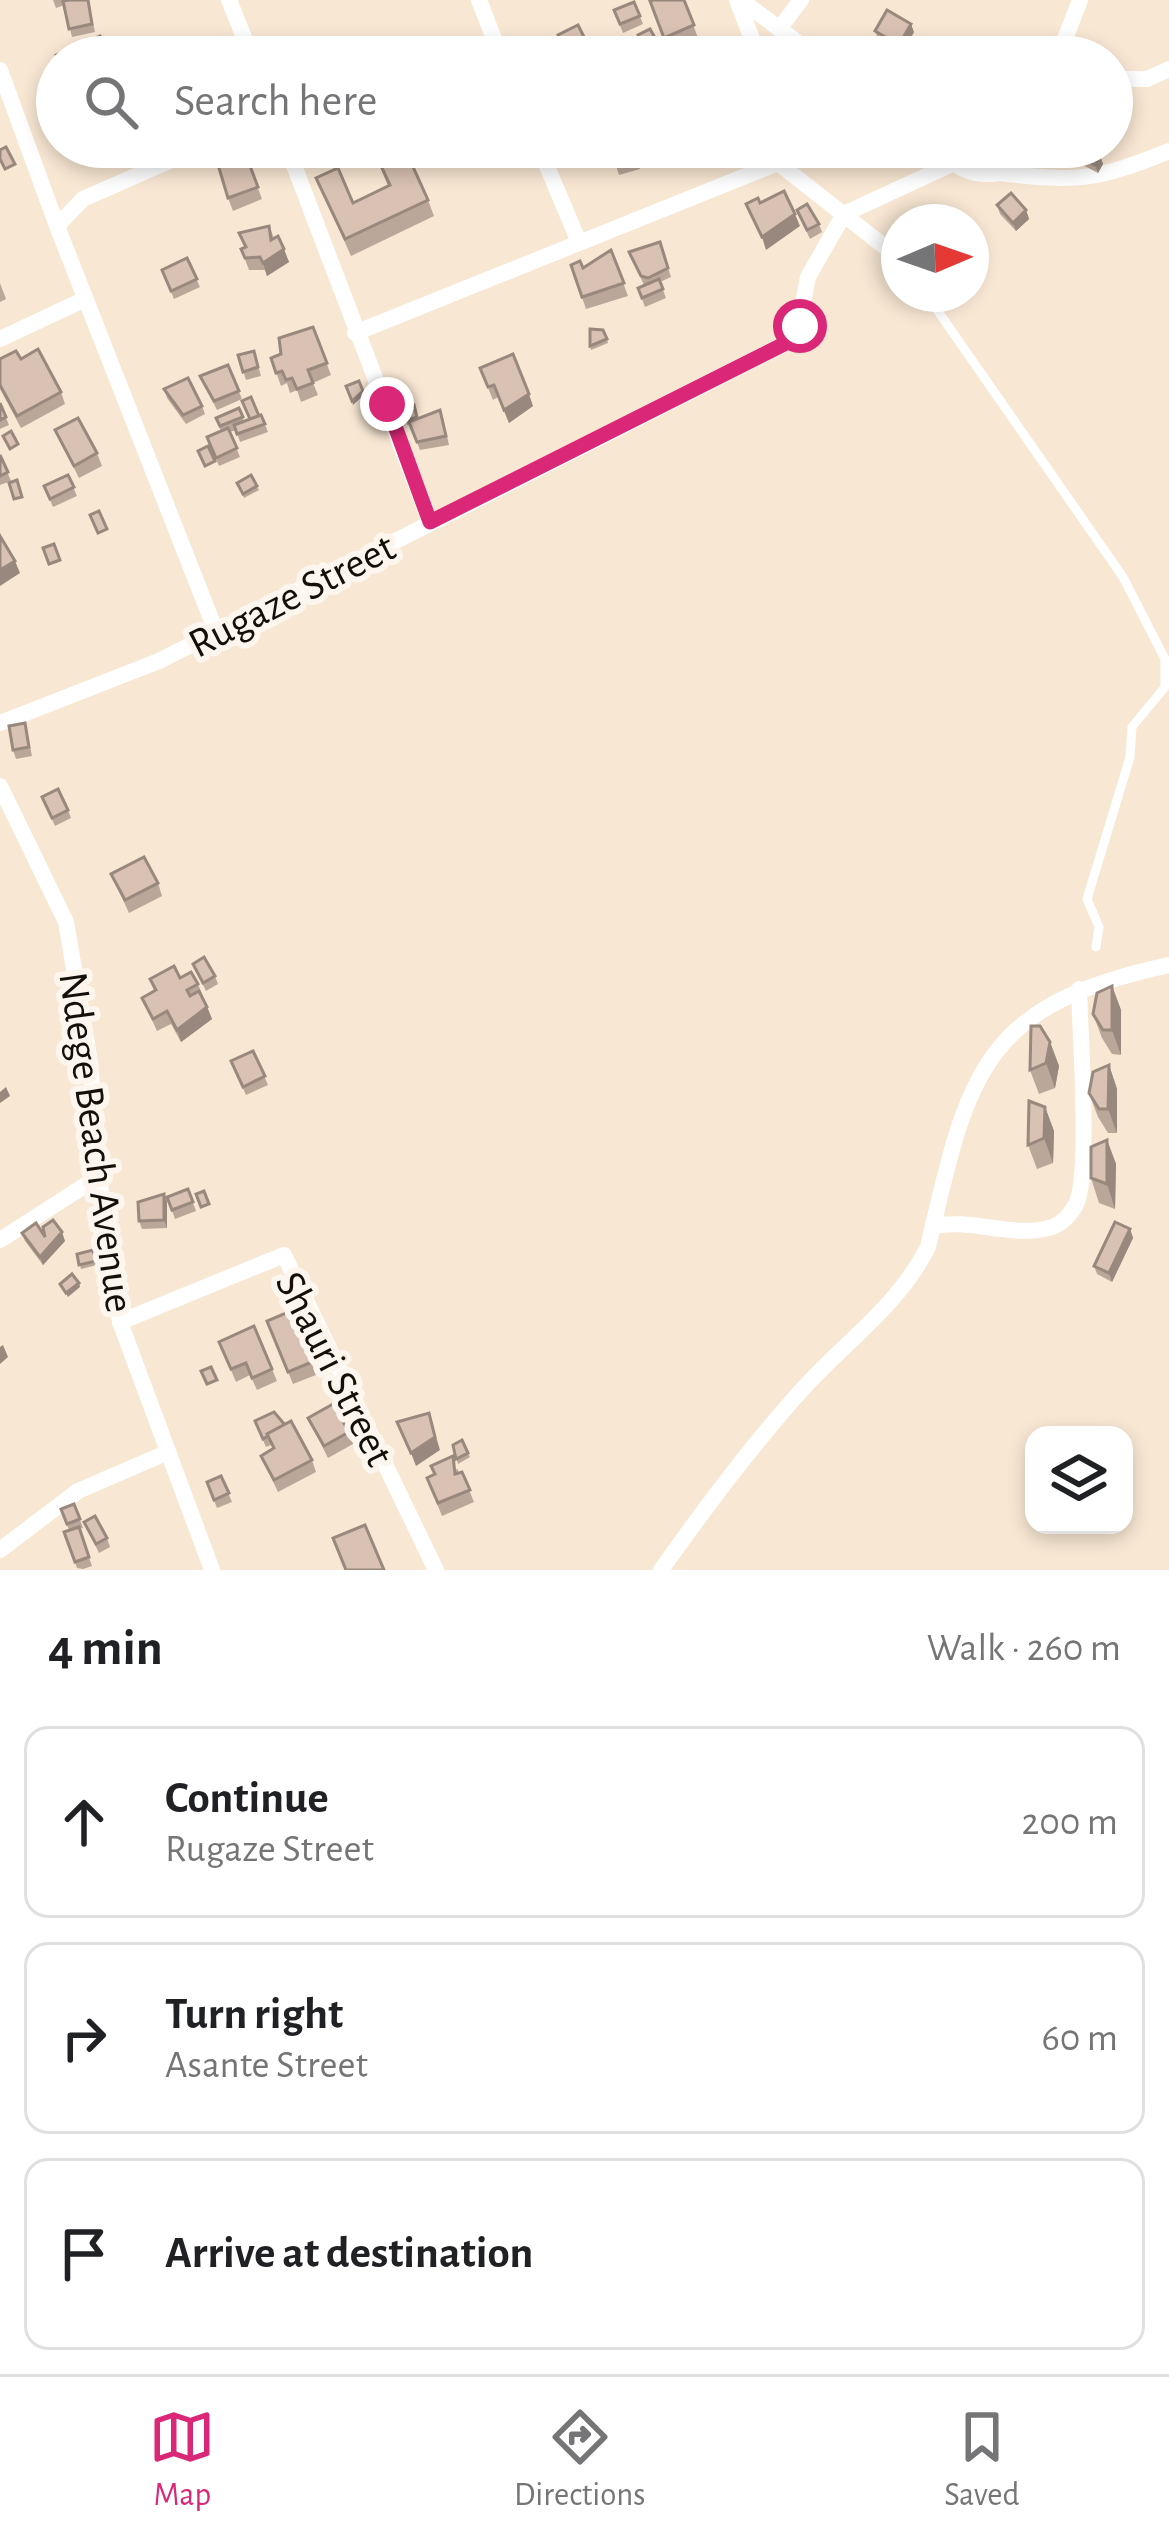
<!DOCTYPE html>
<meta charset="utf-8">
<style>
body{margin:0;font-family:"Alegreya Sans",sans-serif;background:#f2f2f2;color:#202124}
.controls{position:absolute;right:36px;bottom:36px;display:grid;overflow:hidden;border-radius:24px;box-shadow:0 6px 18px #0003}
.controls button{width:108px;height:108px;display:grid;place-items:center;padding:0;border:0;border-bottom:3px solid #e0e0e0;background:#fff;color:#202124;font:60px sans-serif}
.compass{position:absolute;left:881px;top:204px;width:108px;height:108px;border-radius:50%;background:#fff;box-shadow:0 6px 18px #0003;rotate:88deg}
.stop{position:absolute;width:36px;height:36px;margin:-27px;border:9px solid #db2777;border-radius:50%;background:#fff}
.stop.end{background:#db2777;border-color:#fff;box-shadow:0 3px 12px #0008}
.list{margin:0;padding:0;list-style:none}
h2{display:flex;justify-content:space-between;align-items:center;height:156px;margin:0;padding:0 48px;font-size:51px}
h2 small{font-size:39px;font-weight:400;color:#757577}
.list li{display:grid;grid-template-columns:78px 1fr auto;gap:36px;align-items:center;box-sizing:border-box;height:192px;margin:0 24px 24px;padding:0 24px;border:3px solid #e0e0e0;border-radius:24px}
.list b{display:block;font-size:45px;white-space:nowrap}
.list p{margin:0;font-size:39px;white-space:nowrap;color:#757577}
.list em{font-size:39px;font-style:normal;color:#757577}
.icon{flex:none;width:66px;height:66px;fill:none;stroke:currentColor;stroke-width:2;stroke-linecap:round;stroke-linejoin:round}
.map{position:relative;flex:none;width:1169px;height:1570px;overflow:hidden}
.search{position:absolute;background:#fff;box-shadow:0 6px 18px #0003;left:36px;right:36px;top:36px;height:132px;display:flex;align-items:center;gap:30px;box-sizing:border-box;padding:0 42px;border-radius:66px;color:#757577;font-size:45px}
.sheet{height:804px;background:#fff}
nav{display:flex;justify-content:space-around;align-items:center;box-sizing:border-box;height:168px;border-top:3px solid #e0e0e0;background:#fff;font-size:33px;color:#757577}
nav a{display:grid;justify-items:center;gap:6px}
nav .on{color:#db2777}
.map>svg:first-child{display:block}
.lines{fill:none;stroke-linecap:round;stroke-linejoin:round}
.lane{stroke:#fff;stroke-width:9}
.street{stroke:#fff;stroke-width:16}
.wall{fill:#bba79a}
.shaded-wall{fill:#98887d}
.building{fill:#d9c2b3;stroke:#98887d;stroke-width:3}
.route{stroke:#db2777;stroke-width:15}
.labels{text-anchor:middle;stroke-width:12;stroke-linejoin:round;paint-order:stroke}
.street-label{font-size:42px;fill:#140f08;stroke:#fdf6ee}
</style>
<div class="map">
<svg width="1169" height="1570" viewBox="0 0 1169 1570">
<rect width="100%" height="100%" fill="#f8e7d3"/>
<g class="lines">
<polyline class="lane" points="926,294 1123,577 1165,659 1165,687 1132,727 1130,757 1087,899 1099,927 1096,947"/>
<g class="street">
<polyline points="229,0 252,57"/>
<polyline points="479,0 501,57"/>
<polyline points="737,0 759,57"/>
<polyline points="741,0 817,57"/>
<polyline points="779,29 801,0"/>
<polyline points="1058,57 1080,0"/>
<polyline points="0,70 57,226"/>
<polyline points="1112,79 1147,79 1169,69"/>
<polyline points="201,147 83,199 57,226 215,629"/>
<polyline points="287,147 430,522"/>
<polyline points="539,147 578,240"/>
<path d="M933 147C953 165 971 178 999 173L1014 147"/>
<polyline points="778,163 899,258"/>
<path d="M999 173C1078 182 1095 181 1169 151"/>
<polyline points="355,333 778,163 785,147"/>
<polyline points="0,339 83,300"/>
<polyline points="0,723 159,661 796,338 808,277 844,214 952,164"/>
<polyline points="0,786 66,922 90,1062 104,1229 120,1322 212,1570"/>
<path d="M933 1226C972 1218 1015 1239 1052 1227 1062 1224 1073 1212 1077 1202 1090 1169 1080 1032 1079 989"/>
<polyline points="0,1240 98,1177"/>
<polyline points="120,1322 284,1255 436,1570"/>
<polyline points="0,1550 78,1491 166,1453"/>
<path d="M661 1570C704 1509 749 1449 799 1393 843 1343 897 1308 928 1247 968 1074 981 1005 1169 965"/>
</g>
</g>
<g class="wall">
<polygon points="53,0 88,0 95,32 72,37 64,5 56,8"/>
<polygon points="684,0 698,38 668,51 650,1"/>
<polygon points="634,2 643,24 623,33 614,10"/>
<polygon points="650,29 655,41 643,47 638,35"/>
<polygon points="875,31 914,32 902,53 878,39"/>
<polygon points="114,147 141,147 119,158"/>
<polygon points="610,147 634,147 640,169 619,175"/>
<polygon points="244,150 262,199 233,211 228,198"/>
<polygon points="374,151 428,200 434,216 351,256 316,178 353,203 388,186"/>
<polygon points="1070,151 1100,156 1103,164 1098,173 1073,160"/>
<polygon points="997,205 1026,210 1029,219 1016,231 1000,214"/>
<polygon points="797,210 819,224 822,232 810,239"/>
<polygon points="269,226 274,238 289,262 267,276 265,270 249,270 241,249 245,247 239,233"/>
<polygon points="660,242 671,277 660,282 666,298 645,307 638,288 644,285 629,252"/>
<polygon points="611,250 628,296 586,309 571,265 583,268"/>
<polygon points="187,258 200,287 174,299 162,270"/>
<polygon points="0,283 6,299 0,302"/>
<polygon points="313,327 331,375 313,383 318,395 301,402 297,390 290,393 287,383 281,386 271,358 281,354"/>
<polygon points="607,339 608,343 591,350 590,346"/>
<polygon points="254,351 261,376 246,380 238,355"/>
<polygon points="0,359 61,392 65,404 21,428 0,389"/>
<polygon points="228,365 242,399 217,410 200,376"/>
<polygon points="480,368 533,406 509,423 498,397 493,400"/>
<polygon points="164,389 202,406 205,414 186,424 167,398"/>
<polygon points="0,403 9,425 0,429"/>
<polygon points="239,408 244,421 261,415 268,432 240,442 236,430 230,432 240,457 219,466 207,437 221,431 216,418"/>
<polygon points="402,409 418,418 443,418 449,445 420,450 410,424 407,425"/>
<polygon points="55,430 97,453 102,466 79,478"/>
<polygon points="0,455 11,481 0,485"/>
<polygon points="68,475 77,496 53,507 44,486"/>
<polygon points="251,475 259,490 244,498 237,483"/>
<polygon points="25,723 32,756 16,759 13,750"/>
<polygon points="42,797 68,810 71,818 55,826"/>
<polygon points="111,874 158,883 162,896 129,913"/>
<polygon points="193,964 215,976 218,984 206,991"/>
<polygon points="180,978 198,984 212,1019 181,1042 171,1024 157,1031 142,998 154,991 150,979"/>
<polygon points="1112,986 1121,1010 1121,1055 1112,1054 1102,1038 1093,1014"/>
<polygon points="1050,1042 1059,1066 1055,1088 1039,1094 1030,1070"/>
<polygon points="253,1051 268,1085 246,1095 231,1061"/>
<polygon points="1109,1065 1117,1089 1117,1133 1108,1133 1098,1117 1089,1093"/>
<polygon points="1045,1107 1054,1131 1053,1163 1037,1169 1028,1145"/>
<polygon points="1107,1140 1116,1164 1115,1209 1099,1203 1091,1178"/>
<polygon points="188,1189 196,1211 175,1219 167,1197"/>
<polygon points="164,1194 167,1202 167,1228 142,1229 139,1221"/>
<polygon points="1130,1229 1133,1238 1112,1282 1097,1274 1094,1266"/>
<polygon points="22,1233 45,1237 65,1241 43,1265 25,1241"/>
<polygon points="93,1250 97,1265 81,1269 77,1254"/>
<polygon points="291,1311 316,1375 293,1384 267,1321"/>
<polygon points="219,1342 272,1369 277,1381 257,1390 250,1375 236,1382"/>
<polygon points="308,1418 349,1432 353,1444 328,1458"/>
<polygon points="255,1421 312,1460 316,1472 278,1492 261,1456 273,1449 271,1445 266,1447"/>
<polygon points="462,1440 470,1457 458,1464 453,1445"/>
<polygon points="458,1469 458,1473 462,1472 474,1502 442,1516 427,1478"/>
<polygon points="221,1476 232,1502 217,1508 207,1482"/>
<polygon points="74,1504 83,1528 79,1529 92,1566 83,1569 77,1568 64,1532 69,1530 61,1509"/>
<polygon points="84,1522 107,1538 110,1547 99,1553"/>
</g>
<g class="shaded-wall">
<polygon points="911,24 914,32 902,53 899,45"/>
<polygon points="1100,156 1103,164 1098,173 1095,165"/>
<polygon points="1026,210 1029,219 1016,231 1013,223"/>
<polygon points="795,214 800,226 766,250 762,237"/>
<polygon points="284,249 289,262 267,276 263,263"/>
<polygon points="363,391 364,395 353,405 352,401"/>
<polygon points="529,394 533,406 509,423 504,410"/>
<polygon points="15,561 20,573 0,586 0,570"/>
<polygon points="1112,986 1121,1010 1121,1055 1112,1030"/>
<polygon points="207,1007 212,1019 181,1042 177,1030"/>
<polygon points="1050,1042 1059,1066 1055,1088 1046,1063"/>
<polygon points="1109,1065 1117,1089 1117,1133 1108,1109"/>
<polygon points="6,1087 10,1096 0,1103 0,1092"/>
<polygon points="1045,1107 1054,1131 1053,1163 1044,1138"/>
<polygon points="1107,1140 1116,1164 1115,1209 1107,1184"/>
<polygon points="164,1194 167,1202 167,1228 164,1220"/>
<polygon points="1130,1229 1133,1238 1112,1282 1109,1273"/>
<polygon points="62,1232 65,1241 43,1265 40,1257"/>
<polygon points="79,1283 80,1287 68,1297 66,1293"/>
<polygon points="3,1345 8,1357 0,1364 0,1347"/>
<polygon points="429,1413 440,1450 416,1466 411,1453"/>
</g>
<g class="building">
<polygon points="70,0 88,0 92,24 69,29 63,1"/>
<polygon points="654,0 684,0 694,25 664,38 650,1"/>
<polygon points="634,2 640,16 620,24 614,10"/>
<polygon points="887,10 911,24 899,45 875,31"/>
<polygon points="578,25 592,53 584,57 568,57 558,35"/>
<polygon points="650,29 654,36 641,43 638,35"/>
<polygon points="100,36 108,57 57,57 57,59 56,55"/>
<polygon points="411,43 417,57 381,57 380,55"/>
<polygon points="124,45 129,57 118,57 114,49"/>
<polygon points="6,147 15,164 5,169 0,159 0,150"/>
<polygon points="382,147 404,147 428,200 345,239 316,178 338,168 353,203 390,185 374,151"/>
<polygon points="610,147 633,147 637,160 616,166"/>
<polygon points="1073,147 1084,147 1100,156 1095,165 1070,151"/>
<polygon points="244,150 258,187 228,198 216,158"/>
<polygon points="784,191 795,214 762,237 746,204 758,198 760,203"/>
<polygon points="1011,193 1026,210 1013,223 997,205"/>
<polygon points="807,204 819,224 807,230 797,210"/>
<polygon points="269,226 271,240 278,236 284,249 263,263 260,257 245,258 241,249 246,247 239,233"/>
<polygon points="660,242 668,268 648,278 641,276 629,252"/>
<polygon points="611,250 624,283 582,297 571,265 580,261 583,268"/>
<polygon points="187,258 197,279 171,291 162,270"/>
<polygon points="659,279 663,289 642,298 638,288"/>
<polygon points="313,327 327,363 308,370 313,383 297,389 292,378 286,380 282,371 276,373 271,358 281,354 279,338"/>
<polygon points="590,329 603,330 607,339 590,346"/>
<polygon points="38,349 61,392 17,416 0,385 0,359 16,351 21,359"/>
<polygon points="254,351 258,367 243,372 238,355"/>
<polygon points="513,354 529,394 504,410 494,385 488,387 480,368"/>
<polygon points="228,365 239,391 214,401 200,376"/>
<polygon points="188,378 202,406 183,415 164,389"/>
<polygon points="359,381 363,391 352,401 346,386"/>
<polygon points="251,397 259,416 250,419 242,401"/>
<polygon points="0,403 6,417 0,420"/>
<polygon points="414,405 417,417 405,421 402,409"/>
<polygon points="239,408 243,417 220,426 216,418"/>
<polygon points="440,410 446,436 417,442 409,422"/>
<polygon points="261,415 265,424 237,434 234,425"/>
<polygon points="78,418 97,453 74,466 55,430"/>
<polygon points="228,428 237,448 216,458 207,437"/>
<polygon points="11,431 18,444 10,449 3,436"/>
<polygon points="208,446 215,461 205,466 198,451"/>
<polygon points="0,455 8,472 0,476"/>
<polygon points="68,475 74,487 50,499 44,486"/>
<polygon points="251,475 257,486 243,494 237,483"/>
<polygon points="17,480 22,497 14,499 9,483"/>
<polygon points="99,511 107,529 98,533 90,515"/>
<polygon points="0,536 15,561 0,570"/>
<polygon points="54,544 60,560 49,564 43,548"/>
<polygon points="25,723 29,747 13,750 9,726"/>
<polygon points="58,789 68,810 52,818 42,797"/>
<polygon points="144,857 158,883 125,900 111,874"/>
<polygon points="204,957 215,976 203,983 193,964"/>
<polygon points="174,966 180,978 191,972 198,984 187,990 190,996 199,991 207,1007 177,1030 167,1011 153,1019 142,998 156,990 150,979"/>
<polygon points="1112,986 1112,1030 1103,1030 1093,1014 1097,993"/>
<polygon points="1031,1026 1040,1026 1050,1042 1046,1063 1030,1070"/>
<polygon points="253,1051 265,1076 243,1087 231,1061"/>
<polygon points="1109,1065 1108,1109 1099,1109 1089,1093 1093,1072"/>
<polygon points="1029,1101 1045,1107 1044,1138 1028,1145"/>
<polygon points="1107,1140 1107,1184 1091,1178 1091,1147"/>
<polygon points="188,1189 193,1202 172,1210 167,1197"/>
<polygon points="204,1191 209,1204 201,1207 196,1194"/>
<polygon points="164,1194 164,1220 139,1221 138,1202"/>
<polygon points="53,1220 62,1232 40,1257 22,1233 36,1223 45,1237 43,1227"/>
<polygon points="1115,1222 1130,1229 1109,1273 1094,1266"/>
<polygon points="93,1250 96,1261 79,1265 77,1254"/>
<polygon points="72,1274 79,1283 66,1293 60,1284"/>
<polygon points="291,1311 312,1362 288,1372 267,1321"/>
<polygon points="254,1326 272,1369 252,1378 246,1363 231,1369 219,1342"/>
<polygon points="211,1367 217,1380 207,1384 201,1371"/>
<polygon points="333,1404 349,1432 324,1446 308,1418"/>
<polygon points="274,1412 285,1425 263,1439 255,1421"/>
<polygon points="429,1413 435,1437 411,1453 397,1422"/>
<polygon points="291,1421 312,1460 274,1480 261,1456 274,1448 267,1434"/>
<polygon points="462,1440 468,1453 456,1459 453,1445"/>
<polygon points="453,1456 455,1474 462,1472 470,1490 438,1503 427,1478 435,1474 431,1466"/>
<polygon points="221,1476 229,1493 214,1500 207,1482"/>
<polygon points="74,1504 80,1519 67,1524 61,1509"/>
<polygon points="95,1516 107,1538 96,1544 84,1522"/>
<polygon points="365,1525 384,1570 346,1570 333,1538"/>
<polygon points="79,1527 89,1557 75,1562 64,1532"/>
</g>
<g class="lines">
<polyline class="route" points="387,404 430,522 796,338 800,326"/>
</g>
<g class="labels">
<g class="street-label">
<text transform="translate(291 594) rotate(-27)" y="15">Rugaze Street</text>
<text transform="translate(98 1142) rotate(82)" y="15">Ndege Beach Avenue</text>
<text transform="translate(336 1368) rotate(63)" y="15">Shauri Street</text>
</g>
</g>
</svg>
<div class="controls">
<button><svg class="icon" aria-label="layers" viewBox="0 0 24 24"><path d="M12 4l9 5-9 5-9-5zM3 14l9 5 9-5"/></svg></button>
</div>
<svg class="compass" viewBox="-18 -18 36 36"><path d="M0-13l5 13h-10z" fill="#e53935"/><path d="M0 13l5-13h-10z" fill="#757577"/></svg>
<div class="stop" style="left:800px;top:326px"></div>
<div class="stop end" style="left:387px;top:404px"></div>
<div class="search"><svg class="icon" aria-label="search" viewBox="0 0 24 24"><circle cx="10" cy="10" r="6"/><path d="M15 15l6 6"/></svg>Search here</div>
</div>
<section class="sheet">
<h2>4 min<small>Walk · 260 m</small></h2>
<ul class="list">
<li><svg class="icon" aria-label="ahead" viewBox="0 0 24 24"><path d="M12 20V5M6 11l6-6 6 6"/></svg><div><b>Continue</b><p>Rugaze Street</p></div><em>200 m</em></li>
<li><svg class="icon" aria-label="right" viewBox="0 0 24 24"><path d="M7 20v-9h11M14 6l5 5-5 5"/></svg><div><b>Turn right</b><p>Asante Street</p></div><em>60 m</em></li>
<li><svg class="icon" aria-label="arrive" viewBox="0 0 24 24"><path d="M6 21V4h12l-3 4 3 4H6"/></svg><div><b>Arrive at destination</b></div></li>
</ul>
</section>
<nav>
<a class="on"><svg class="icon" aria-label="map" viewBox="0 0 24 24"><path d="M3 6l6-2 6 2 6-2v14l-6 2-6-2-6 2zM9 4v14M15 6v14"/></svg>Map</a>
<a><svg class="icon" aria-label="directions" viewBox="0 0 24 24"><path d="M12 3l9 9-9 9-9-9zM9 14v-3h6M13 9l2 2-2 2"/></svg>Directions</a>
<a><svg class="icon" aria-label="saved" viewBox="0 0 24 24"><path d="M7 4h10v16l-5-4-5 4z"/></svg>Saved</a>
</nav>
